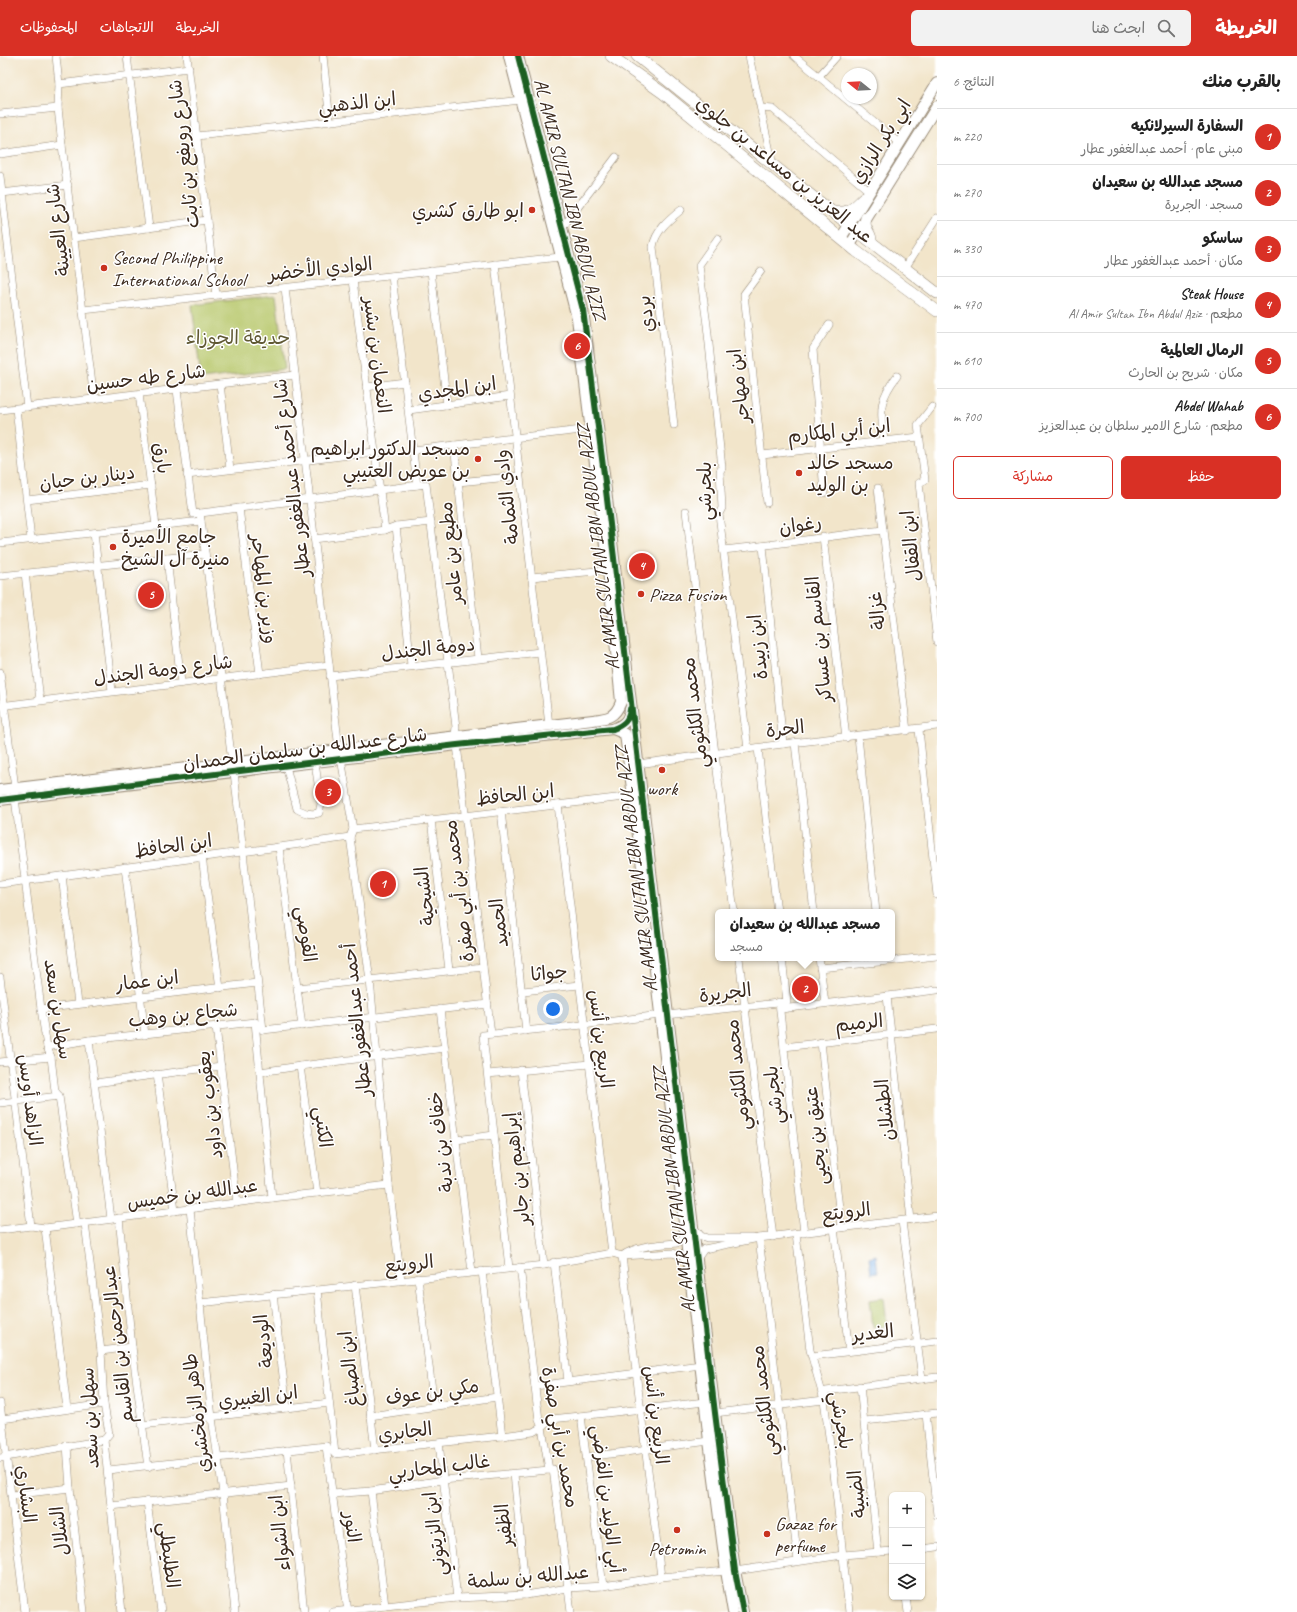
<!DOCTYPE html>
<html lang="ar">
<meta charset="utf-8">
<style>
body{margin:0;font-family:Caveat,"Playpen Sans Arabic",sans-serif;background:#f2f2f2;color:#222;direction:rtl}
.controls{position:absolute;right:12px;bottom:12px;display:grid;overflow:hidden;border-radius:6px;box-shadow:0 1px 3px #0004}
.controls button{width:36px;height:36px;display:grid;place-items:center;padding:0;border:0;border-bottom:1px solid #e0e0e0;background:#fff;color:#222;font:20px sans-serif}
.compass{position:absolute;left:841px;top:12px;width:36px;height:36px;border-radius:50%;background:#fff;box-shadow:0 1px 3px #0004;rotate:288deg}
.you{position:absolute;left:553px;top:953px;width:14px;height:14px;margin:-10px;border:3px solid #fff;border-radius:50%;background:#1a73e8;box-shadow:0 0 0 6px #1a73e833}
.badge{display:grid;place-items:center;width:26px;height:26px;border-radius:50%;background:#d93025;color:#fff;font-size:13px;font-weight:700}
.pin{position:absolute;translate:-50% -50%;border:2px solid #fff;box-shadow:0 1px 4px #0006}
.popup{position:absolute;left:715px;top:853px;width:180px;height:52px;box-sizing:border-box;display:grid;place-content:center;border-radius:6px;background:#fff;filter:drop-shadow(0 1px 3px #0005);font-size:13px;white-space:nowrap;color:#767676}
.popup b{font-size:15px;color:#222}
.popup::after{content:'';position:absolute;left:50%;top:100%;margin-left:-8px;border:8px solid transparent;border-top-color:#fff}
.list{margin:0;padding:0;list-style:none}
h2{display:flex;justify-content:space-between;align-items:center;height:52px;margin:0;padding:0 16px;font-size:17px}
h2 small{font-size:13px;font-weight:400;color:#767676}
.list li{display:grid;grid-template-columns:26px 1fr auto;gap:12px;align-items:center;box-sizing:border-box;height:56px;padding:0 16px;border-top:1px solid #e0e0e0}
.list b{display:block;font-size:15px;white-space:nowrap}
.list p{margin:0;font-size:13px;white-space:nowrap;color:#767676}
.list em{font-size:13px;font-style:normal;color:#767676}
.actions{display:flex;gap:8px;padding:12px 16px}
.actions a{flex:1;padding:9px 0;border:1px solid #d93025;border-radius:6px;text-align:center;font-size:14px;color:#d93025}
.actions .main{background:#d93025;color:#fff}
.icon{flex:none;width:22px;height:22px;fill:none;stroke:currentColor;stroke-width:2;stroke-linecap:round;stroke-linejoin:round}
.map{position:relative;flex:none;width:937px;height:1556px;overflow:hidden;direction:ltr}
header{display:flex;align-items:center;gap:24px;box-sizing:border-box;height:56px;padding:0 20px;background:#d93025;color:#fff}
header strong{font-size:19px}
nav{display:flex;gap:22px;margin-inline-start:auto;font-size:14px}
.search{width:280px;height:36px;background:#f2f2f2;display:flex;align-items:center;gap:10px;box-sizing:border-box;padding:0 14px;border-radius:6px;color:#767676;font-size:15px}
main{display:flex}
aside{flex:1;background:#fff}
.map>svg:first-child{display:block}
.green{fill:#b6c668;stroke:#787843}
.water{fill:url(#water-ripples);stroke:#566a7f}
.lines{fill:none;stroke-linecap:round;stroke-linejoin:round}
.street-casing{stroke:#968874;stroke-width:8}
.secondary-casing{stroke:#968874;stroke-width:12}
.primary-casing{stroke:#968874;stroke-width:12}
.street{stroke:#fff;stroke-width:7}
.secondary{stroke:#fff;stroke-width:10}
.primary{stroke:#fff;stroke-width:11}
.cycleway-casing{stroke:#fff;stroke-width:8}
.cycleway{stroke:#1b5e20;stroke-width:6}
.poi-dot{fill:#c8321e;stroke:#fff;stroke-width:1.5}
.labels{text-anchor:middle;stroke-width:3;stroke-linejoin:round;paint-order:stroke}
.street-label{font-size:19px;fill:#3b2a1e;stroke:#fff}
.poi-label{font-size:19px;fill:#3b2a1e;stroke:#fff;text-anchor:start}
.park-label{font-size:19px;fill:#605934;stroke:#fff}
</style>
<header>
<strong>الخريطة</strong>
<div class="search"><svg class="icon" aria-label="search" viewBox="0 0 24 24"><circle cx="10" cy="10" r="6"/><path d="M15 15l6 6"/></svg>ابحث هنا</div>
<nav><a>الخريطة</a><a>الاتجاهات</a><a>المحفوظات</a></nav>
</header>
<main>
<aside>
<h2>بالقرب منك<small>النتائج: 6</small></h2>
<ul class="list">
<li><span class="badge">1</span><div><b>السفارة السيرلانكيه</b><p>مبنى عام · أحمد عبدالغفور عطار</p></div><em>220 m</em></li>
<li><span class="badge">2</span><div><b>مسجد عبدالله بن سعيدان</b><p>مسجد · الجريرة</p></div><em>270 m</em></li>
<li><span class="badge">3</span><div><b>ساسكو</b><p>مكان · أحمد عبدالغفور عطار</p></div><em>330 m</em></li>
<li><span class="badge">4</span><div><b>Steak House</b><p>مطعم · Al Amir Sultan Ibn Abdul Aziz</p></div><em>470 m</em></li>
<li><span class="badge">5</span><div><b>الرمال العالمية</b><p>مكان · شريح بن الحارث</p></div><em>610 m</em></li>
<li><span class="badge">6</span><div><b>Abdel Wahab</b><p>مطعم · شارع الامير سلطان بن عبدالعزيز</p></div><em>700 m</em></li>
</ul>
<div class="actions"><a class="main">حفظ</a><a>مشاركة</a></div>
</aside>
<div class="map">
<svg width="937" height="1556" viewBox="0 0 937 1556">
<defs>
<pattern id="water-ripples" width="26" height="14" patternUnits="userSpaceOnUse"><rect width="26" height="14" fill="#72a9e0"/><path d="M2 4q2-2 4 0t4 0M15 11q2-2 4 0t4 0" fill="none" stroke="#5f8ab5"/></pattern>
</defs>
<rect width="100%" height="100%" fill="#fff"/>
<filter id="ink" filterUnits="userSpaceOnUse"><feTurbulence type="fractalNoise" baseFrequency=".025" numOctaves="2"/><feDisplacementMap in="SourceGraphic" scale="8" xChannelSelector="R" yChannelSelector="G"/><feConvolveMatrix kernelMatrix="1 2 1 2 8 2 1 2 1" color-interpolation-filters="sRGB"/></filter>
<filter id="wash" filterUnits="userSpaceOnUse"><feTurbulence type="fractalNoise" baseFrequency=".012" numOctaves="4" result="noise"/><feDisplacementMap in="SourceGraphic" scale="16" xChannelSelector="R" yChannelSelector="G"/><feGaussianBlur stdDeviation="0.9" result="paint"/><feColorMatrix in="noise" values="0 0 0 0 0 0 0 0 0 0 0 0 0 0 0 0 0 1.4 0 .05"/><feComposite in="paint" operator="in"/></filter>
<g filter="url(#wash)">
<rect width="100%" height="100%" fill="#f2e5ca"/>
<g class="green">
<polygon points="276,239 285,313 201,323 192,249"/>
<polygon points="884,1241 887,1270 873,1272 870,1243"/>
</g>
<polygon class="water" points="876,1199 878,1216 871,1217 869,1201"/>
</g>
<g filter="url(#ink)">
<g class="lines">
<g class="street-casing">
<g id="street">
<polyline points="56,0 59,28 58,52 62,89 94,343"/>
<polyline points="127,0 149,172"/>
<polyline points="187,0 216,239"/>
<polyline points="323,0 330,65"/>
<polyline points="749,0 773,109"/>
<polyline points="794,0 899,87"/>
<polyline points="819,20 837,0"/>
<polyline points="59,28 189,12"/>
<polyline points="761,52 773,53 869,135"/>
<polyline points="0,58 58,52"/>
<polyline points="197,80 521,44"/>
<polyline points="0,98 62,89"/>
<polyline points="0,120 27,351"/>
<polyline points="2,137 68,129"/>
<polyline points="562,172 616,101"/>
<polyline points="74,182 207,164"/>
<polyline points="718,182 699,209 707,269 722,412 720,415 722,452 719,458 748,693"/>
<polyline points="495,208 549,669"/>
<polyline points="905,212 937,162"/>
<polyline points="431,215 447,349"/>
<polyline points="761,215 744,238 767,447"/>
<polyline points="392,220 417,429"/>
<polyline points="353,224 385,474"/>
<polyline points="285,232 339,693"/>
<polyline points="83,254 560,201"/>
<polyline points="220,328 230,413"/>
<polyline points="366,331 405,326"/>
<polyline points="177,334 193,458 426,428 456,671 455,680"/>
<polyline points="139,338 156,470"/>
<polyline points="932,351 918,369 925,424 919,427 937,586"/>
<polyline points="16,353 31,483"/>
<polyline points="0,354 295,319"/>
<polyline points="409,354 510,340"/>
<path d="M674 369 653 191C655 175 670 163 681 154"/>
<path d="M884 385C881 355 877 346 897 320"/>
<polyline points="454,389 478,602"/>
<polyline points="413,394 590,373"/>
<polyline points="762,399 919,381"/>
<polyline points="187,419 374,396"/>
<polyline points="458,426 519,420"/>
<polyline points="878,432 907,675"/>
<polyline points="824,437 813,293 829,269"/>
<polyline points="27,444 151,429"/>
<polyline points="239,452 260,618"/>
<polyline points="686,455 734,856"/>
<polyline points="200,457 232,706"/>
<polyline points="396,470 411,609"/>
<polyline points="94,477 112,635"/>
<polyline points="823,480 846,682"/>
<polyline points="314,483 385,474 396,470 431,466"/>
<polyline points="0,487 201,465"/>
<polyline points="763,490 783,688"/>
<path d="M723 494C776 489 829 480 883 474"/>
<polyline points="167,502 181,627"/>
<polyline points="25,517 40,644"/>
<polyline points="0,520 205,498"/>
<polyline points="531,521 608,514"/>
<polyline points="0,616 15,732"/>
<polyline points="330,620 540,596"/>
<polyline points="0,650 329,609"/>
<polyline points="919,674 937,839"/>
<polyline points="858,680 876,856"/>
<polyline points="795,687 814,856"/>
<polyline points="457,689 491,978"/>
<polyline points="758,692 777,856"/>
<polyline points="341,702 353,773 350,781 370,924 389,1129 401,1224"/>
<polyline points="638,708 783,688 937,670"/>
<path d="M286 710 297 753C305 757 310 759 319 757L321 748 315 707"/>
<polyline points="234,716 263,974"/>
<polyline points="15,742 41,953 47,991 51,1001 55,1035 59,1040 77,1168"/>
<polyline points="558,749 612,1197"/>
<polyline points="501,755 526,975"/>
<polyline points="431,764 449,914"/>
<polyline points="353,773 633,740"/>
<polyline points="279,791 302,970"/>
<polyline points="202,801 220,932"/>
<polyline points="125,811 145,979"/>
<polyline points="62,820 78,948"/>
<polyline points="0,828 279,791 350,781"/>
<polyline points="739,902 773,1181"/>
<polyline points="819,902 825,947"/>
<polyline points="820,912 937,900"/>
<polyline points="0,921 31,1170"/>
<polyline points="298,932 483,911"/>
<polyline points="523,935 579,929"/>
<polyline points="887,940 911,1164"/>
<polyline points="779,946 804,1177"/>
<polyline points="41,953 257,927"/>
<polyline points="440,953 472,1216"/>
<polyline points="781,953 937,934"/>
<polyline points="667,959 787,946 782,902"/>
<polyline points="255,966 272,1142"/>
<polyline points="216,971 237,1147"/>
<polyline points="89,984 111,1163"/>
<polyline points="821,986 841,1171"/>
<polyline points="47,991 89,984 255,966 263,974 488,948"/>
<polyline points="784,991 937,973"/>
<polyline points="0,1006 51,1001"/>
<polyline points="300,1010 317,1137"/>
<polyline points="521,1014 544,1209"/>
<polyline points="260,1016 300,1010 445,992"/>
<polyline points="157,1018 175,1155"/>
<polyline points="488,1018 589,1008"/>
<polyline points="95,1027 221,1010"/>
<polyline points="0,1047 59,1040"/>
<polyline points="456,1084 494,1079"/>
<polyline points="190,1153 212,1362 223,1437 235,1556"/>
<polyline points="119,1162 132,1291 148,1411"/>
<polyline points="902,1165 922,1323"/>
<polyline points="85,1167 101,1295 104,1348 109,1378 104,1384"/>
<polyline points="45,1172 67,1353"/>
<polyline points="694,1172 701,1180 707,1182 753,1182"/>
<polyline points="834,1172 849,1295"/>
<polyline points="0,1174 31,1170 45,1172 272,1142 389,1129"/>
<polyline points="796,1178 810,1294 824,1344 834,1417 849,1556"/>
<polyline points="759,1182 798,1505"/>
<polyline points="622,1200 661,1521"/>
<path d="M622 1200C637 1189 658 1189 677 1187L682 1184 685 1177"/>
<polyline points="697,1203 704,1193 759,1182 937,1160"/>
<polyline points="554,1206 568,1325"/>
<polyline points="520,1211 539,1364 542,1371 549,1414 553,1413 571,1556"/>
<polyline points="509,1212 483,979 583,969 660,959"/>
<polyline points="482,1215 502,1380"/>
<polyline points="418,1222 434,1350"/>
<polyline points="355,1229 375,1394"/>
<polyline points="317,1234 335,1398"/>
<polyline points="273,1238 287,1352"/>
<polyline points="200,1247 544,1209 612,1197 622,1200 673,1197 681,1200 690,1208"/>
<polyline points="101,1295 132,1291"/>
<polyline points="812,1300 937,1285"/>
<polyline points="535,1330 701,1309"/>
<polyline points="860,1330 878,1496"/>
<polyline points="0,1347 25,1556"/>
<polyline points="715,1357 824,1344 826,1335 937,1321"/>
<polyline points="926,1358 937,1459"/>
<polyline points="370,1360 497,1341"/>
<polyline points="581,1360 603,1530"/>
<polyline points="2,1363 104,1348"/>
<polyline points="865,1365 937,1357"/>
<polyline points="142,1369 329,1347"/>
<polyline points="104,1384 122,1556"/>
<polyline points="439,1387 457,1542"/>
<polyline points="67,1389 70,1432 84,1556"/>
<polyline points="326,1390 348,1556"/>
<polyline points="287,1394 304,1556"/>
<polyline points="587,1401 709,1385"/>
<polyline points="0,1402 104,1384"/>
<polyline points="108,1414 326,1390 335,1398 502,1380 533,1376 542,1371 552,1363 705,1346"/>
<polyline points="514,1418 526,1539"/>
<polyline points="371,1435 385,1550"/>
<polyline points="332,1438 371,1435 443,1424 549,1414"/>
<polyline points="12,1439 70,1432"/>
<polyline points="147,1445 161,1556"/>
<polyline points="111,1450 291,1430"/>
<polyline points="922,1493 937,1491"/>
<polyline points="735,1515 843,1499 892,1495"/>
<polyline points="906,1541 908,1556"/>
<polyline points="332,1556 457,1542 526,1539 568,1532 603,1530 661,1521 726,1515"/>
</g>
</g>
<g class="secondary-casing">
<g id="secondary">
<polyline points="518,0 583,254 605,426 715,1357 735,1515 743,1556"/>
<polyline points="841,182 937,27"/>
<polyline points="850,189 937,50"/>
<polyline points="613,673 625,678 648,858"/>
<path d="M0 734 593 664C609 662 615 661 621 646L608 514 577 262 509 0"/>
<path d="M0 744 457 689 613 673C623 669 629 665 630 653"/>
<polyline points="651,879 709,1385 726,1515 733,1556"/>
</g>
</g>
<g class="primary-casing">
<g id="primary">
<polyline points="611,0 663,37 856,195 937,255"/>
<polyline points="637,0 808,137 937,237"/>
<path d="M833 156C851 158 854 151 866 140"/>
<path d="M866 162C862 173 872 176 871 185"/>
</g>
</g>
<use href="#street" class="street"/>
<use href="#secondary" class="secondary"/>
<use href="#primary" class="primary"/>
<g class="cycleway-casing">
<g id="cycleway">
<polyline points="518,0 583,254 605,426 715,1357 735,1515 743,1556"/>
<path d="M0 744 457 689 613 673C623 669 629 665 630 653"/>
</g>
</g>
<use href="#cycleway" class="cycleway"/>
</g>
</g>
<g class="poi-dot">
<circle cx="532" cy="154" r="4"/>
<circle cx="104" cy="212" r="4"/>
<circle cx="478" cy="403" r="4"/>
<circle cx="799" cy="417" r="4"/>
<circle cx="113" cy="491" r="4"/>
<circle cx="641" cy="538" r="4"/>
<circle cx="662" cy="714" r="4"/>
<circle cx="677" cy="1474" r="4"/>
<circle cx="767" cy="1478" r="4"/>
</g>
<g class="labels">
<g class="street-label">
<text transform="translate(357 46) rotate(-6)" y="7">ابن الذهبي</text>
<text transform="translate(880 85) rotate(-58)" y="7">ابي بكر الرازي</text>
<text transform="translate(183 98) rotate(-97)" y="7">شارع رويفع بن ثابت</text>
<text transform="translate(785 113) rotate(39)" y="7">عبد العزيز بن مساعد بن جلوي</text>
<text transform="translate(571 143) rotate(76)" y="7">AL AMIR SULTAN IBN ABDUL AZIZ</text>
<text transform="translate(57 174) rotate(-97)" y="7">شارع العيينة</text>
<text transform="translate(320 212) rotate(-6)" y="7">الوادي الأخضر</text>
<text transform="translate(645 258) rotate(-97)" y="7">بردي</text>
<text transform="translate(378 299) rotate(83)" y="7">النعمان بن بشير</text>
<text transform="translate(146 321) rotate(-7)" y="7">شارع طه حسين</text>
<text transform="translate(738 330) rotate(-97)" y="7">ابن مهاجر</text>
<text transform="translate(457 332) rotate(-8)" y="7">ابن المجدي</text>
<text transform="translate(839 374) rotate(-6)" y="7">ابن أبي المكارم</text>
<text transform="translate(163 402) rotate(83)" y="7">بارق</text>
<text transform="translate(87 421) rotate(-7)" y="7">دينار بن حيان</text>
<text transform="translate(291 422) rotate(-97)" y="7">شارع أحمد عبدالغفور عطار</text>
<text transform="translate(704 435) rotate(-90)" y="7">بلجرشي</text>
<text transform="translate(506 441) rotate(-97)" y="7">وادي الثمامة</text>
<text transform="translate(800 468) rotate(-9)" y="7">رغوان</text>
<text transform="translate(910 490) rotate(-96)" y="7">ابن القفال</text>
<text transform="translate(597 491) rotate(-97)" y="7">AL AMIR SULTAN IBN ABDUL AZIZ</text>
<text transform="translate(450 497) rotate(-96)" y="7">مطيع بن عامر</text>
<text transform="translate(265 533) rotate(83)" y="7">وزير بن المهاجر</text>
<text transform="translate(876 555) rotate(-97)" y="7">غزالة</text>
<text transform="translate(818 583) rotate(-96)" y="7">القاسم بن عساكر</text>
<text transform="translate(757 591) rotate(-96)" y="7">ابن زبيدة</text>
<text transform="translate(428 592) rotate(-6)" y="7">دومة الجندل</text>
<text transform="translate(163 613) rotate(-7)" y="7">شارع دومة الجندل</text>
<text transform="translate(694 657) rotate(-97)" y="7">محمد الكلثومي</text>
<text transform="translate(785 672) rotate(-7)" y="7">الحرة</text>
<text transform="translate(305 692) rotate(-7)" y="7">شارع عبدالله بن سليمان الحمدان</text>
<text transform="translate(515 738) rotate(-6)" y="7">ابن الحافظ</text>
<text transform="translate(173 789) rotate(-8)" y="7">ابن الحافظ</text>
<text transform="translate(635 813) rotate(-97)" y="7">AL AMIR SULTAN IBN ABDUL AZIZ</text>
<text transform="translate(458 835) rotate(-97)" y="7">محمد بن أبي صفرة</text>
<text transform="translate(424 840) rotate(-97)" y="7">الشيحية</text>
<text transform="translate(498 867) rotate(-97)" y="7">الحميد</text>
<text transform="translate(307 878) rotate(82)" y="7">القوصي</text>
<text transform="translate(549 916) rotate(-6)" y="7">جواثا</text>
<text transform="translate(147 924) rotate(-7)" y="7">ابن عمار</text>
<text transform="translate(725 936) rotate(-7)" y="7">الجريرة</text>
<text transform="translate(59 953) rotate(81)" y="7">سهل بن سعد</text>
<text transform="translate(183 958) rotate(-6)" y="7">شجاع بن وهب</text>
<text transform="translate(356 964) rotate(-96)" y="7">أحمد عبدالغفور عطار</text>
<text transform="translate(859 966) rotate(-6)" y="7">الرميم</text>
<text transform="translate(602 983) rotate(83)" y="7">الربيع بن أنس</text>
<text transform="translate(737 1019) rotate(-96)" y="7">محمد الكلثومي</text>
<text transform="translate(773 1039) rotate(-96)" y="7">بلجرشي</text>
<text transform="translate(31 1044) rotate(83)" y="7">الزاهد أويس</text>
<text transform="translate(209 1049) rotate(-97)" y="7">يعقوب بن داود</text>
<text transform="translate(884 1054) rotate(-96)" y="7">الطشلان</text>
<text transform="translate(324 1071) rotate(83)" y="7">الكتبي</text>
<text transform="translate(815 1080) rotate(-96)" y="7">عتيق بن يحيى</text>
<text transform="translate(440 1086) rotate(-97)" y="7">خفاف بن ندبة</text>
<text transform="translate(516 1113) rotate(-97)" y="7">إبراهيم بن جابر</text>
<text transform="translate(673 1134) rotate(-97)" y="7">AL AMIR SULTAN IBN ABDUL AZIZ</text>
<text transform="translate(192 1137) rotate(-8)" y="7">عبدالله بن خميس</text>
<text transform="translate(846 1155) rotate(-7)" y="7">الرويتع</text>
<text transform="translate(409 1207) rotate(-6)" y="7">الرويتع</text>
<text transform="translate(873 1276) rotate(-6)" y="7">الغدير</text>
<text transform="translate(263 1285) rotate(-97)" y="7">الوديعة</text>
<text transform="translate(117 1289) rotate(-97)" y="7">عبدالرحمن بن القاسم</text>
<text transform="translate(349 1313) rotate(-97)" y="7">ابن الصباغ</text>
<text transform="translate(432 1335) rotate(-8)" y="7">مكي بن عوف</text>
<text transform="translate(258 1340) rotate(-7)" y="7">ابن الغبيري</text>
<text transform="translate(763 1345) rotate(-97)" y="7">محمد الكلثومي</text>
<text transform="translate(196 1357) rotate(-97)" y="7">طاهر الزمخشري</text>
<text transform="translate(657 1359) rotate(83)" y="7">الربيع بن أنس</text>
<text transform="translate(89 1362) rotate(-93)" y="7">سهل بن سعد</text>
<text transform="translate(842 1364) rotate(80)" y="7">بلجرشي</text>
<text transform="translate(405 1375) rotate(-7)" y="7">الجابري</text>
<text transform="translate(561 1381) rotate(80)" y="7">محمد بن أبي صفرة</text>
<text transform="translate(439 1410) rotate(-7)" y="7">غالب المحاربي</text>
<text transform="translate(27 1438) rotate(83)" y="7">البشاري</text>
<text transform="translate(856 1438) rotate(-96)" y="7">الضبية</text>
<text transform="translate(608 1443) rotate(83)" y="7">أبي الوليد بن الفرضي</text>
<text transform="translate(503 1469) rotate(-96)" y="7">الظفير</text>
<text transform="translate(353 1471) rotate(82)" y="7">النور</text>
<text transform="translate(59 1475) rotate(-97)" y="7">الشلال</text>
<text transform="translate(279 1477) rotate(-96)" y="7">ابن الشواء</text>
<text transform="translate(434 1478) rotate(-97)" y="7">ابن الزيتوني</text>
<text transform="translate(170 1499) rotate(83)" y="7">الطليطلي</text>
<text transform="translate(528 1520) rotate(-5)" y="7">عبدالله بن سلمة</text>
</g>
<g class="poi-label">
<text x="524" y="161" text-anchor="end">ابو طارق كشري</text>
<text x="112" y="208">Second Philippine<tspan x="112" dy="22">International School</tspan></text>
<text x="470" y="399" text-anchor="end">مسجد الدكتور ابراهيم<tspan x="470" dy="22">بن عويض العتيبي</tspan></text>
<text x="807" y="413">مسجد خالد<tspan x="807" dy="22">بن الوليد</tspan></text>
<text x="121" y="487">جامع الأميرة<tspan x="121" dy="22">منيرة آل الشيخ</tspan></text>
<text x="649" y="545">Pizza Fusion</text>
<text x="662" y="739" text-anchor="middle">work</text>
<text x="775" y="1474">Gazaz for<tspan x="775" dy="22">perfume</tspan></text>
<text x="677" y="1499" text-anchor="middle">Petromin</text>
</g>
<g class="park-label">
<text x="238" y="288">حديقة الجوزاء</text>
</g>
</g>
</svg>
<div class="controls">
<button>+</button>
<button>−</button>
<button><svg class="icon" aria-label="layers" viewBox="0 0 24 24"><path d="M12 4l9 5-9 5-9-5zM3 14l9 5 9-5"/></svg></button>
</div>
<svg class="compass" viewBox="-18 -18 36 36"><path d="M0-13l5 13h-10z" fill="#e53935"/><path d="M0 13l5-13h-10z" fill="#767676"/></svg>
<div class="you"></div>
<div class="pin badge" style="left:383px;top:828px">1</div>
<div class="pin badge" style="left:805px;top:933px">2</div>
<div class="popup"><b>مسجد عبدالله بن سعيدان</b>مسجد</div>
<div class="pin badge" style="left:328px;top:736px">3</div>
<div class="pin badge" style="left:642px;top:510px">4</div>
<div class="pin badge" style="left:151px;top:539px">5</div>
<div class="pin badge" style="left:577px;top:290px">6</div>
</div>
</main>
